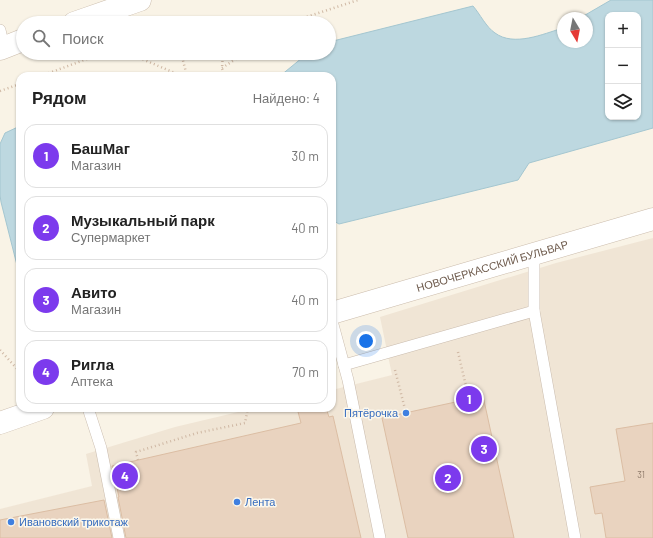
<!DOCTYPE html>
<html lang="ru">
<meta charset="utf-8">
<style>
body{margin:0;font-family:Barlow,sans-serif;background:#f2f2f2;color:#222}
.controls{position:absolute;right:12px;top:12px;display:grid;overflow:hidden;border-radius:8px;box-shadow:0 1px 3px #0004}
.controls button{width:36px;height:36px;display:grid;place-items:center;padding:0;border:0;border-bottom:1px solid #e0e0e0;background:#fff;color:#222;font:20px sans-serif}
.compass{position:absolute;left:557px;top:12px;width:36px;height:36px;border-radius:50%;background:#fff;box-shadow:0 1px 3px #0004;rotate:170deg}
.you{position:absolute;left:366px;top:341px;width:14px;height:14px;margin:-10px;border:3px solid #fff;border-radius:50%;background:#1a73e8;box-shadow:0 0 0 6px #1a73e833}
.badge{display:grid;place-items:center;width:26px;height:26px;border-radius:50%;background:#7c3aed;color:#fff;font-size:13px;font-weight:700}
.pin{position:absolute;translate:-50% -50%;border:2px solid #fff;box-shadow:0 1px 4px #0006}
.list{margin:0;padding:0;list-style:none}
h2{display:flex;justify-content:space-between;align-items:center;height:52px;margin:0;padding:0 16px;font-size:17px}
h2 small{font-size:13px;font-weight:400;color:#767676}
.list li{display:grid;grid-template-columns:26px 1fr auto;gap:12px;align-items:center;box-sizing:border-box;height:64px;margin:0 8px 8px;padding:0 8px;border:1px solid #e0e0e0;border-radius:12px}
.list b{display:block;font-size:15px;white-space:nowrap}
.list p{margin:0;font-size:13px;white-space:nowrap;color:#767676}
.list em{font-size:13px;font-style:normal;color:#767676}
.icon{flex:none;width:22px;height:22px;fill:none;stroke:currentColor;stroke-width:2;stroke-linecap:round;stroke-linejoin:round}
.map{position:relative;flex:none;width:653px;height:538px;overflow:hidden}
.search{position:absolute;background:#fff;box-shadow:0 1px 3px #0004;left:16px;top:16px;width:320px;height:44px;display:flex;align-items:center;gap:10px;box-sizing:border-box;padding:0 14px;border-radius:22px;color:#767676;font-size:15px}
.panel{position:absolute;background:#fff;box-shadow:0 1px 3px #0004;left:16px;top:72px;width:320px;height:340px;border-radius:12px}
.map>svg:first-child{display:block}
.residential{fill:#f0e5d5}
.water{fill:#bdd8e0;stroke:#a4c6d0;fill-rule:evenodd}
.building{fill:#e9d3bf;stroke:#dbbda3}
.lines{fill:none;stroke-linecap:round;stroke-linejoin:round}
.lane-casing{stroke:#c9bbad;stroke-width:12}
.secondary-casing{stroke:#cbbcac;stroke-width:23}
.path{stroke:#cfb8a4;stroke-width:2.5;stroke-dasharray:1 3;stroke-linecap:butt}
.lane{stroke:#fff;stroke-width:11}
.secondary{stroke:#fff;stroke-width:22}
.shop-dot{fill:#3f7fe0;stroke:#fcf7eb;stroke-width:1.5}
.labels{text-anchor:middle;stroke-width:3;stroke-linejoin:round;paint-order:stroke}
.number-label{font-size:9px;fill:#8e7a6a}
.street-label{font-size:11px;fill:#6f5c4e;stroke:#fcf7eb}
.shop-label{font-size:11px;fill:#366cbe;stroke:#fcf7eb;text-anchor:start}
</style>
<div class="map">
<svg width="653" height="538" viewBox="0 0 653 538">
<rect width="100%" height="100%" fill="#f9f3e6"/>
<polygon class="residential" points="653,238 653,538 0,538 0,509 92,486 86,454 175,427 255,408 332,408 332,390 392,375 380,317 556,263"/>
<g class="water">
<path d="M611 0H653V128L529 163 518 180 339 224 332 220V76H280L308 53H329V42L473 6C480 14 486 27 495 33 514 47 543 34 563 28V42H587V18H580ZM608 15H638V117H608Z"/>
<polygon points="20,126 20,277 1,202 0,195 0,144 5,133"/>
</g>
<g class="building">
<polygon points="483,396 514,538 408,538 382,418"/>
<polygon points="297,408 326,408 329,417 333,416 361,538 126,538 118,497 119,497 112,466 301,423"/>
<polygon points="653,423 653,538 606,538 602,513 595,514 590,487 625,481 616,429"/>
<polygon points="104,500 112,538 0,538 0,520"/>
</g>
<g class="lines">
<g class="lane-casing">
<g id="lane">
<polyline points="0,30 4,47"/>
<polyline points="534,253 534,311 575,538"/>
<polyline points="332,321 348,380 380,538"/>
<polyline points="344,365 534,311"/>
<polyline points="88,408 101,448 119,538"/>
</g>
</g>
<g class="secondary-casing">
<g id="secondary">
<polyline points="74,23 140,0"/>
<polyline points="0,49 23,40"/>
<path id="s1" d="M332 313 653 219"/>
<polyline points="0,423 43,408"/>
</g>
</g>
<g class="path">
<polyline points="288,23 358,0"/>
<polyline points="128,53 182,76"/>
<polyline points="181,53 187,76"/>
<polyline points="223,53 222,68 224,76"/>
<polyline points="222,68 245,53"/>
<polyline points="41,76 103,53"/>
<polyline points="0,91 20,84"/>
<polyline points="0,350 20,372"/>
<polyline points="458,352 469,399"/>
<polyline points="395,370 406,413"/>
<polyline points="138,460 136,452 197,433 245,423 248,408"/>
</g>
<use href="#lane" class="lane"/>
<use href="#secondary" class="secondary"/>
</g>
<g class="shop-dot">
<circle cx="406" cy="413" r="4"/>
<circle cx="237" cy="502" r="4"/>
<circle cx="11" cy="522" r="4"/>
</g>
<g class="labels">
<g class="number-label">
<text x="641" y="478">31</text>
</g>
<g class="street-label">
<text dy="4" stroke="none"><textPath href="#s1" startOffset="167">НОВОЧЕРКАССКИЙ БУЛЬВАР</textPath></text>
</g>
<g class="shop-label">
<text x="398" y="417" text-anchor="end">Пятёрочка</text>
<text x="245" y="506">Лента</text>
<text x="19" y="526">Ивановский трикотаж</text>
</g>
</g>
</svg>
<div class="controls">
<button>+</button>
<button>−</button>
<button><svg class="icon" aria-label="layers" viewBox="0 0 24 24"><path d="M12 4l9 5-9 5-9-5zM3 14l9 5 9-5"/></svg></button>
</div>
<svg class="compass" viewBox="-18 -18 36 36"><path d="M0-13l5 13h-10z" fill="#e53935"/><path d="M0 13l5-13h-10z" fill="#767676"/></svg>
<div class="you"></div>
<div class="pin badge" style="left:469px;top:399px">1</div>
<div class="pin badge" style="left:448px;top:478px">2</div>
<div class="pin badge" style="left:484px;top:449px">3</div>
<div class="pin badge" style="left:125px;top:476px">4</div>
<div class="search"><svg class="icon" aria-label="search" viewBox="0 0 24 24"><circle cx="10" cy="10" r="6"/><path d="M15 15l6 6"/></svg>Поиск</div>
<section class="panel">
<h2>Рядом<small>Найдено: 4</small></h2>
<ul class="list">
<li><span class="badge">1</span><div><b>БашМаг</b><p>Магазин</p></div><em>30 m</em></li>
<li><span class="badge">2</span><div><b>Музыкальный парк</b><p>Супермаркет</p></div><em>40 m</em></li>
<li><span class="badge">3</span><div><b>Авито</b><p>Магазин</p></div><em>40 m</em></li>
<li><span class="badge">4</span><div><b>Ригла</b><p>Аптека</p></div><em>70 m</em></li>
</ul>
</section>
</div>
